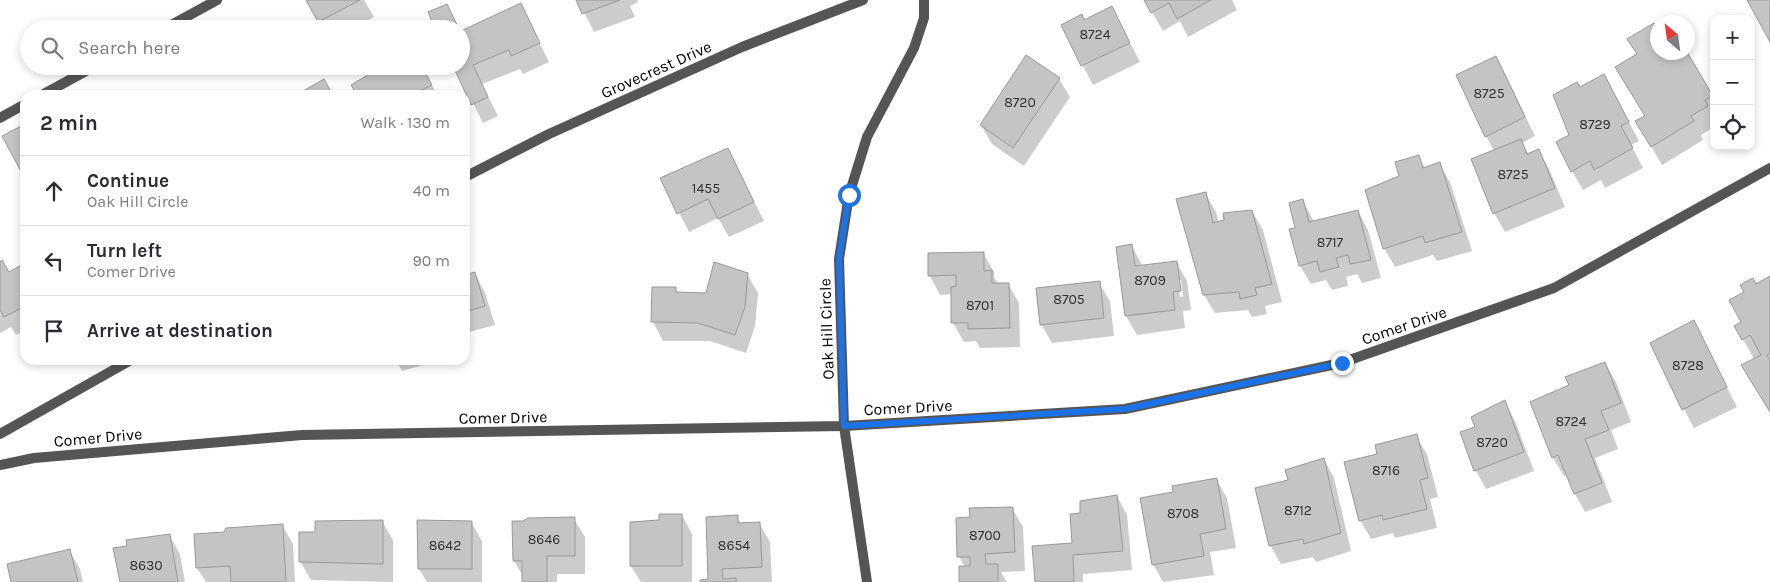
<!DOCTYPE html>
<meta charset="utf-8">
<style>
body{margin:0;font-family:Karla,sans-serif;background:#f2f2f3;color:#2b2b33}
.controls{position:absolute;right:15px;top:15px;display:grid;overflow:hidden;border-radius:10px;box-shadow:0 2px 8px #0003}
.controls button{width:45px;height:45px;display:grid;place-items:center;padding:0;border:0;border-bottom:1px solid #e1e1e2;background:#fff;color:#2b2b33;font:25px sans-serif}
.compass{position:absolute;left:1650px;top:15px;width:45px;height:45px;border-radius:50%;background:#fff;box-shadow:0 2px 8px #0003;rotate:331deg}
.stop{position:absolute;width:15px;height:15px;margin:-11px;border:4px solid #1a73e8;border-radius:50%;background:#fff}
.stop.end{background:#1a73e8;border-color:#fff;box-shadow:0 1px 5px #0008}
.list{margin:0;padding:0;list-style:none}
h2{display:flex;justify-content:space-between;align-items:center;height:65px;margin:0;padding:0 20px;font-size:21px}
h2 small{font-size:16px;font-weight:400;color:#7c7c81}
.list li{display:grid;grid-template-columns:32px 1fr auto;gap:15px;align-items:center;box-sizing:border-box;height:70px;padding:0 20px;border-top:1px solid #e1e1e2}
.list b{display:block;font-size:19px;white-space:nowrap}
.list p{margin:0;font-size:16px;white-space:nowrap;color:#7c7c81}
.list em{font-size:16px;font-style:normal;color:#7c7c81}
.icon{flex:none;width:28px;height:28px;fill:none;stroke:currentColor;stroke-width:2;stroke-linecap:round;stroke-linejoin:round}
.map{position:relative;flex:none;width:1770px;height:582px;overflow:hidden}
.search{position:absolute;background:#fff;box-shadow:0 2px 8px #0003;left:20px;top:20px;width:450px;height:55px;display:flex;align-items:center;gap:12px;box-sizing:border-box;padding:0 18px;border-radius:28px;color:#7c7c81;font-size:19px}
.panel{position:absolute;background:#fff;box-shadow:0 2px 8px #0003;left:20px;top:90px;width:450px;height:275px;border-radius:15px}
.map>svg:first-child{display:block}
.shadow{fill:#0003;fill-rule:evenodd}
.building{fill:#c4c4c4;stroke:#999}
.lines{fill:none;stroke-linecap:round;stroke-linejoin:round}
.lane{stroke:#555;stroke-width:10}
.street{stroke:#555;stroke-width:10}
.route{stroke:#1a73e8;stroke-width:6}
.labels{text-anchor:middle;stroke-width:4.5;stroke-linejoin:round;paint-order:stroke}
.number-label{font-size:14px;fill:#313131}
.street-label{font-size:16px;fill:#000;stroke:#fff}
</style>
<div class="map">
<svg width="1770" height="582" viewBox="0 0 1770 582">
<rect width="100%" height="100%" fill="#fff"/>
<g class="shadow">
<polygon points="308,0 364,0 374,17 351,29 323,29"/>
<polygon points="578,0 637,0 638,2 630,6 635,17 594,32"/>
<polygon points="1145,0 1232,0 1237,10 1188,37 1180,21 1163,31"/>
<polygon points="520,4 549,62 523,74 520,69 482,84 498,116 483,123 454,66 461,66 461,33 462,35 464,31"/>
<polygon points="1112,8 1140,62 1093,85 1062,25 1084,21"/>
<polygon points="1658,52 1686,52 1714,99 1714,127 1701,135 1703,140 1662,165 1637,122 1646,117 1638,54"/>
<polygon points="1496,58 1506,76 1535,136 1522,143 1529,155 1538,151 1549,169 1565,207 1505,232 1494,213 1494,151 1486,136"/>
<polygon points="422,66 437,95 358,95"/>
<polygon points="1059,79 1070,97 1024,166 992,144 981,125"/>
<polygon points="1580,88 1614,94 1639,141 1631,145 1643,168 1605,188 1601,180 1583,190 1572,171"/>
<polygon points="728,150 764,221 729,237 718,218 689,232 662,179"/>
<polygon points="1418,156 1425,168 1439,164 1450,182 1472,251 1437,261 1433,255 1395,267 1384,248 1401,177"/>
<polygon points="1205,193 1216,212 1219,223 1252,211 1263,230 1282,302 1265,306 1267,314 1252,317 1248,310 1215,313 1204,295"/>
<polygon points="1303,201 1314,222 1358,211 1368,230 1381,278 1362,283 1357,274 1346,277 1348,286 1332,290 1326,280 1311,284 1300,266 1291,230 1297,228"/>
<path d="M1132 246 1143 267 1176 262 1187 281 1191 310 1183 311 1185 328 1137 335 1126 316 1117 248ZM1178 280H1181L1183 297H1180Z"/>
<polygon points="983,253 994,272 994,277 998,284 1008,284 1019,303 1020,347 980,348 976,341 964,342 953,323 952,294 940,295 930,276 929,254"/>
<polygon points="0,263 8,274 25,264 25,330 16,335 11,327 0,333"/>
<polygon points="475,274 485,293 495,325 465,333 465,276"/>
<polygon points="747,274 758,293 755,326 746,353 710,341 663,341 653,322 653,288 675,288 678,294 707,294"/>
<polygon points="1770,278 1770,410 1754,359 1743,339 1743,323 1756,285"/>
<polygon points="1099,283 1110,301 1114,336 1052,343 1041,324"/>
<polygon points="1693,322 1737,407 1694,428 1684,409"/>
<polygon points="396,360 441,360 402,371"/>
<polygon points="1605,363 1616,382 1631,422 1611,430 1618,449 1595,458 1612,502 1585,512 1575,494 1567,475 1564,476 1553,458 1532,403 1570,385"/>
<polygon points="1504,402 1515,421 1534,471 1486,489 1476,471 1461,433 1476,428"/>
<polygon points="1416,436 1427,454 1438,497 1430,499 1437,528 1395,538 1393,533 1371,539 1360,520 1378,455"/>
<polygon points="1324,459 1334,478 1351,551 1316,562 1313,557 1281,564 1270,545"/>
<polygon points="1216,479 1227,498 1236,548 1210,552 1214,575 1163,582 1153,564 1174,493"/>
<polygon points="1117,496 1127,515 1132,570 1083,574 1083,582 1036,582 1073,544 1082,514"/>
<polygon points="1012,508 1023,527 1025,571 1001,572 1007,582 961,582 965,567 959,557 971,518"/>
<polygon points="682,515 692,534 692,582 641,582 631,566 660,521"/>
<polygon points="737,517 741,524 759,523 770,542 772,582 701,582 709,581"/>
<polygon points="574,519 585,537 585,574 557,574 557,582 523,582 523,576 514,561"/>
<polygon points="382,521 393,540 393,582 311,580 300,561"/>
<polygon points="471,522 482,541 482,582 427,582 419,569"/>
<polygon points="282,525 293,544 295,582 206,582 197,568 224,533"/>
<polygon points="169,535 180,554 185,582 122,582 128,547"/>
<polygon points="69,550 80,569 83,582 12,582"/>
</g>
<g class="building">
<polygon points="306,0 360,0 318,22"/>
<polygon points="576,0 620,0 582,14"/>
<polygon points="1144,0 1211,0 1177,19 1169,3 1151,13"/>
<polygon points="1747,0 1770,0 1770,42"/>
<polygon points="521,3 540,43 511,56 509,50 473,65 488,97 471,105 453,66 461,66 463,30"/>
<polygon points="447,4 459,29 435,29 428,12"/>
<polygon points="1112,6 1130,43 1081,66 1061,25 1082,14 1084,20"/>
<polygon points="1654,23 1658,29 1658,52 1687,52 1713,96 1705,100 1708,106 1691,116 1694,121 1651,147 1635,121 1645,116 1615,67 1637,54 1627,39"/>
<polygon points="1026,55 1060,78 1013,148 980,125"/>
<polygon points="1496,56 1525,117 1485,137 1456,75"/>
<polygon points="367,66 422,66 432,85 412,95 357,95 351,85 371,73"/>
<polygon points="1604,74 1629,122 1621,126 1633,148 1594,170 1590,161 1571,172 1556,142 1569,135 1553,95 1577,82 1580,87"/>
<polygon points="324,79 333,95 296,95"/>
<polygon points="25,124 25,179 2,136"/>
<polygon points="1521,139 1527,154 1539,149 1555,188 1493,214 1471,159"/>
<polygon points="728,148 754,202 718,219 708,199 677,214 660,178"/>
<polygon points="1419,155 1423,168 1440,162 1462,232 1425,243 1423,236 1383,249 1365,190 1399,176 1395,162"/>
<polygon points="1206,192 1213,223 1224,220 1223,213 1252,210 1272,284 1255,288 1257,295 1240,299 1239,292 1203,295 1176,199"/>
<polygon points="1303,199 1309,222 1358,210 1371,260 1350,264 1348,255 1336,258 1339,267 1320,272 1317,261 1299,266 1289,229 1295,228 1289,203"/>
<polygon points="1132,244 1135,266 1177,261 1181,291 1173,292 1175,310 1125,316 1116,247"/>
<polygon points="984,252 984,271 992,270 992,283 1009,283 1010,328 968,329 968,323 951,323 951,287 956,286 956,275 928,276 928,253"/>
<polygon points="2,260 9,272 25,263 25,306 4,317 0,309 0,262"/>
<polygon points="714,262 748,273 745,307 735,335 698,323 651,322 652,287 676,287 676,292 706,293"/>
<polygon points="475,272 485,306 465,312 465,275"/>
<polygon points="1770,276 1770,353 1767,355 1770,360 1770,412 1741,365 1761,355 1750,335 1742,340 1734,326 1741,322 1729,300 1744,292 1740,285 1753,278 1756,284"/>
<polygon points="1100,281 1104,318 1040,325 1036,288"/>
<polygon points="1694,320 1727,387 1682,410 1650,343"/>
<polygon points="1605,362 1621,403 1601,411 1609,430 1585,439 1602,483 1574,494 1558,455 1552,458 1530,402 1569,385 1565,377"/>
<polygon points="1505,400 1524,452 1474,471 1460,432 1475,427 1471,417"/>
<polygon points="1417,434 1428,478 1420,480 1427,509 1383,520 1382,515 1359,521 1344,462 1377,454 1375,445"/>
<polygon points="1324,458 1341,533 1304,544 1303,539 1269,546 1255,488 1288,480 1285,470"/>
<polygon points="1217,478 1226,529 1200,534 1204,556 1152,565 1140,498 1173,492 1172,486"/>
<polygon points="1117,495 1123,551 1073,555 1074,582 1035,582 1032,546 1072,543 1070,514 1080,513 1080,501"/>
<polygon points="1013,507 1015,552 985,554 986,564 998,564 998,582 959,582 959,566 970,566 970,557 957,557 956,518 970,517 969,508"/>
<polygon points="659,514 682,514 682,566 630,566 630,522 659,520"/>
<polygon points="738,515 738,523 760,522 762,567 722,569 723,579 736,578 736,582 700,582 700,580 708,579 706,517"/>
<polygon points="575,517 575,556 547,556 547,582 522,582 522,561 513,561 512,521 523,521 528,518"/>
<polygon points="383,520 383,564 299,562 299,532 315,532 315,521"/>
<polygon points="417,520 472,521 472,569 418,569"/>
<polygon points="283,524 286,582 231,582 230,566 196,568 194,534 224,532 226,528"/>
<polygon points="170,534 178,582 120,582 113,548 127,546 126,540"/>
<polygon points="70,549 78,582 11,582 7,564"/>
</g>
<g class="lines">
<g class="lane">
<polyline points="164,29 217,0"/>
<polyline points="42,95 95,66"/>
<polyline points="0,118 25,104"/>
</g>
<g class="street">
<polyline points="465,177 549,134 742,47 863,0"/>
<polyline points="0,434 131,360"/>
<polyline points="0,465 34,458 302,435 844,426 1125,409 1341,363 1554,288 1770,168"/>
<polyline points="867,582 844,426 839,259 849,195 867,137 914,48 924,18 924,0"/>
</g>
</g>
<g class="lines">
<polyline class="route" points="849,195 839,259 844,426 1125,409 1342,363"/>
</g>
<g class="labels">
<g class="number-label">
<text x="1095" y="39">8724</text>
<text x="1489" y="98">8725</text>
<text x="1020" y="107">8720</text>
<text x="1595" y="129">8729</text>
<text x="1513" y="179">8725</text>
<text x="706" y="193">1455</text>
<text x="1330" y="247">8717</text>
<text x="1150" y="285">8709</text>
<text x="1069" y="304">8705</text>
<text x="980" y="310">8701</text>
<text x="1688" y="370">8728</text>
<text x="1571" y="426">8724</text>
<text x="1492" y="447">8720</text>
<text x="1386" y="475">8716</text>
<text x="1298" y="515">8712</text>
<text x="1183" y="518">8708</text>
<text x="985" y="540">8700</text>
<text x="544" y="544">8646</text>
<text x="445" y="550">8642</text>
<text x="734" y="550">8654</text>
<text x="146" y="570">8630</text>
</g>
<g class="street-label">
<text transform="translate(656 69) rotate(-24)" y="6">Grovecrest Drive</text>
<text transform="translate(1404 325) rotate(-19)" y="6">Comer Drive</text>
<text transform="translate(826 329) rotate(-92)" y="6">Oak Hill Circle</text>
<text transform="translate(908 407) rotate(-3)" y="6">Comer Drive</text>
<text transform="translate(503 417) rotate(-1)" y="6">Comer Drive</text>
<text transform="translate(98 437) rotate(-5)" y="6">Comer Drive</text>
</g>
</g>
</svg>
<div class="controls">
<button>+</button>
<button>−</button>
<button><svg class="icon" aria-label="locate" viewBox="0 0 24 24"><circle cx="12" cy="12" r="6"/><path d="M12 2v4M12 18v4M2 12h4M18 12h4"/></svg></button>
</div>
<svg class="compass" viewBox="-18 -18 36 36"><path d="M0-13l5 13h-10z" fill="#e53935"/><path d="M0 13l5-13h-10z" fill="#7c7c81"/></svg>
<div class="stop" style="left:849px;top:195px"></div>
<div class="stop end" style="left:1342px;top:363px"></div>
<div class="search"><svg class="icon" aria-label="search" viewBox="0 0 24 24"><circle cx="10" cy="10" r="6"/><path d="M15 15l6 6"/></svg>Search here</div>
<section class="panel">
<h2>2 min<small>Walk · 130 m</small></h2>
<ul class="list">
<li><svg class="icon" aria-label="ahead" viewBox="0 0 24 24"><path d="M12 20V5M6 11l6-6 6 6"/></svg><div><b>Continue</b><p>Oak Hill Circle</p></div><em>40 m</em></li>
<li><svg class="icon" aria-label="left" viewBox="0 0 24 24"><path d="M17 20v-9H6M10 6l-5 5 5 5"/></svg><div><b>Turn left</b><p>Comer Drive</p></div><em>90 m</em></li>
<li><svg class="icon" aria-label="arrive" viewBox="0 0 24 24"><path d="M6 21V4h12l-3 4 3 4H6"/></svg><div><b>Arrive at destination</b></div></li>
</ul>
</section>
</div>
